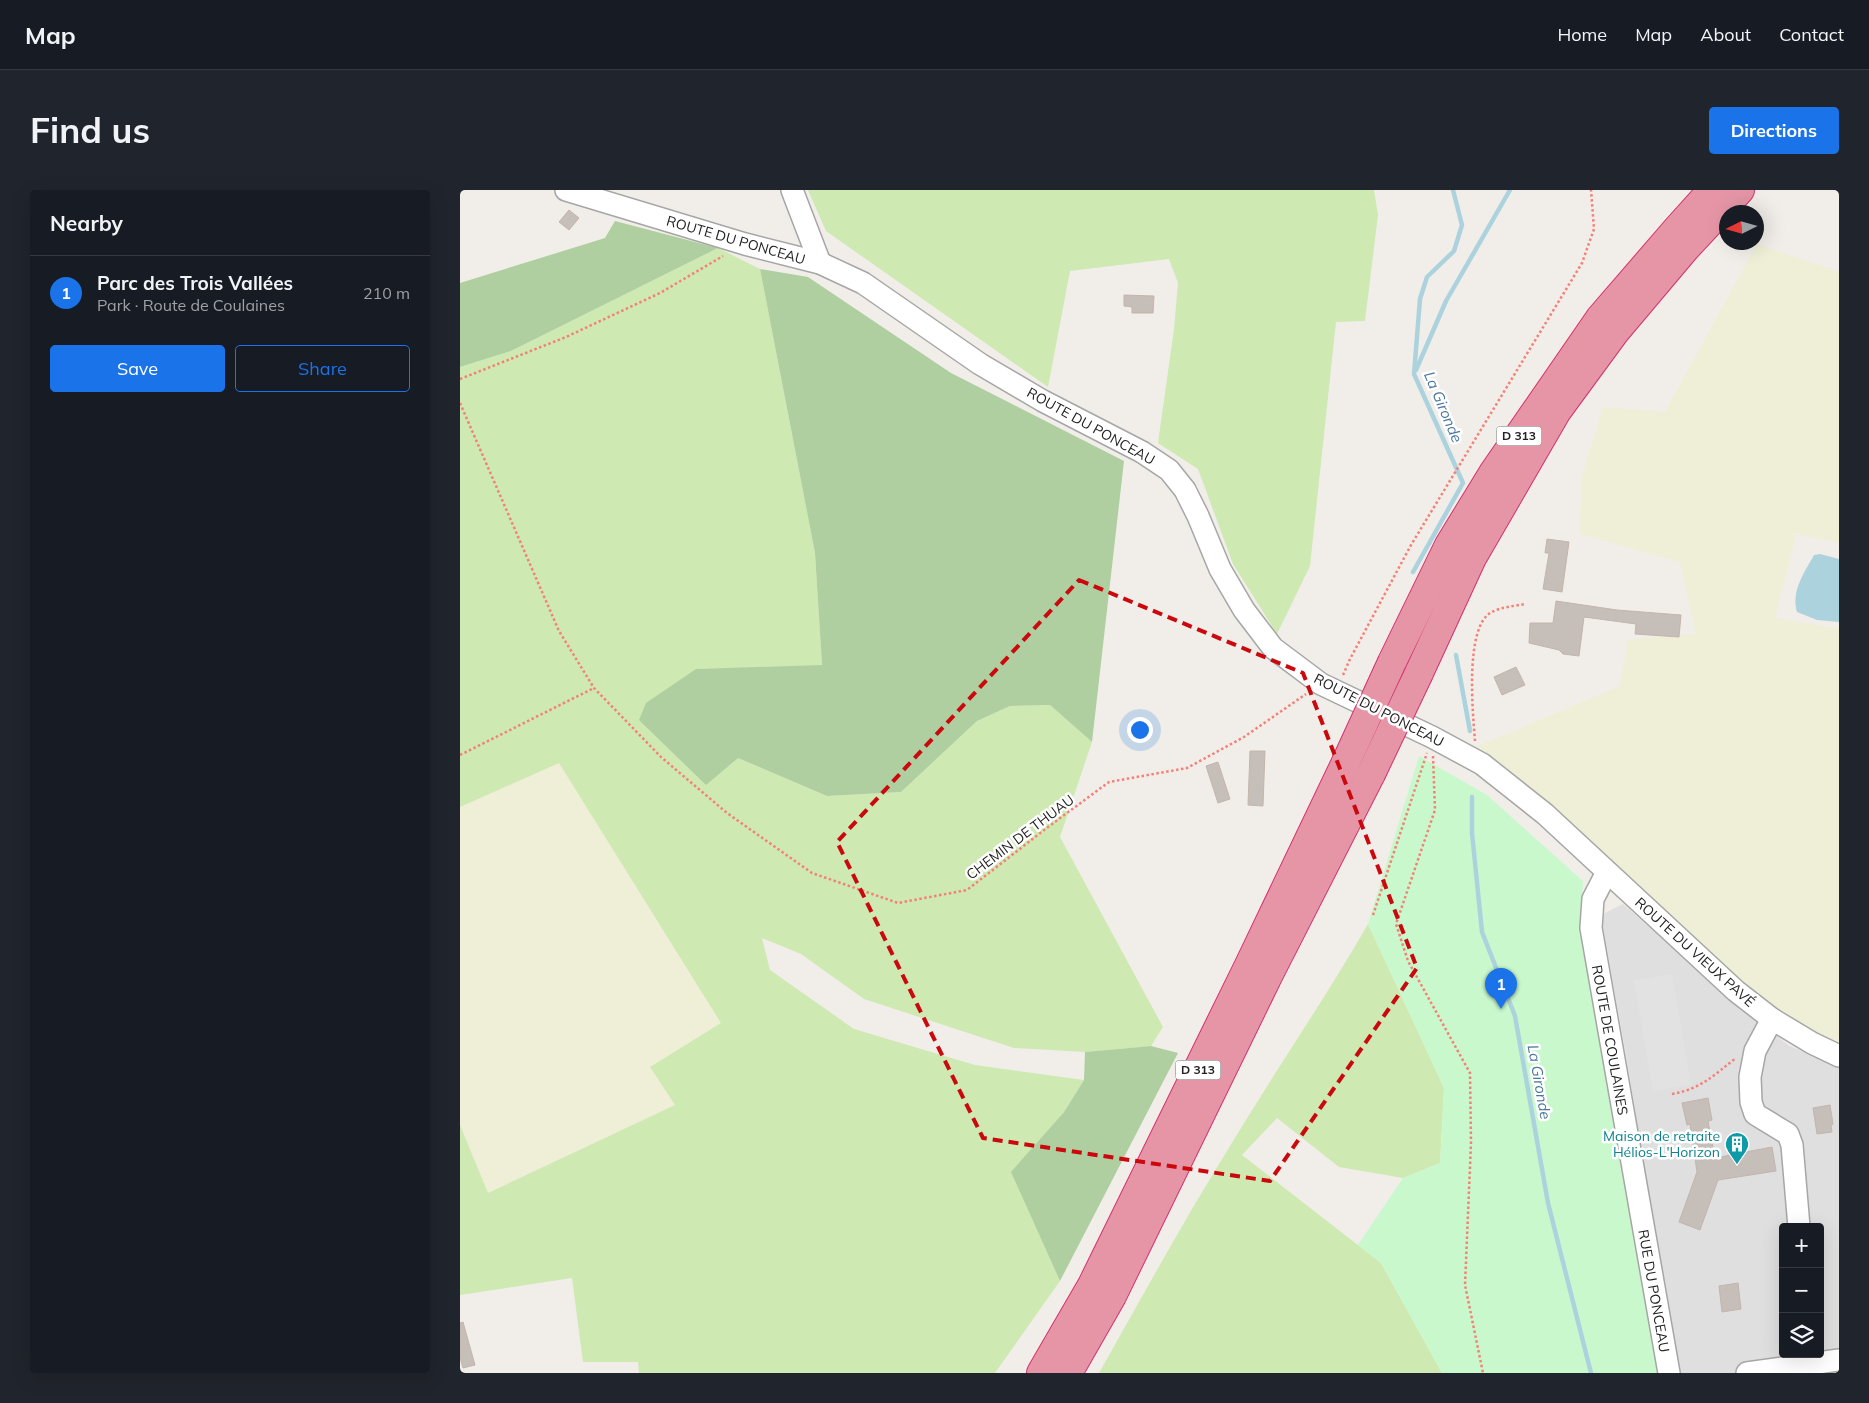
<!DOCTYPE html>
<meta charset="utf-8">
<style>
body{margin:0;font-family:Mulish,sans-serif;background:#20242c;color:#f1f3f6}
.controls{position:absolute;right:15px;bottom:15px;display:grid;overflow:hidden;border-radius:5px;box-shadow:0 5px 20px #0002}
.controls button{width:45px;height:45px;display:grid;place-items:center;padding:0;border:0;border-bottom:1px solid #363941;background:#171b24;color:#f1f3f6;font:25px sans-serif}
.compass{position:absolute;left:1259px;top:15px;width:45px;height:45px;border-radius:50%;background:#171b24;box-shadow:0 5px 20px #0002;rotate:265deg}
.you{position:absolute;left:679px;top:539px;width:18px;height:18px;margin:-12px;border:4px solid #fff;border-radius:50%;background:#1a73e8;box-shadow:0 0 0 8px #1a73e833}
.badge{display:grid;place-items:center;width:32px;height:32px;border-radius:50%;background:#1a73e8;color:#fff;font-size:16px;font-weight:700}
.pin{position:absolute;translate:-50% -41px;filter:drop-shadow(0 1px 2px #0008)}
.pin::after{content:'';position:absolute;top:26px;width:18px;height:15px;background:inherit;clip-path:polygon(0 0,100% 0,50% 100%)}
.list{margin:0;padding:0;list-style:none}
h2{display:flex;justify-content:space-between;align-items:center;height:65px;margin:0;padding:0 20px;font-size:21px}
h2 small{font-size:16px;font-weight:400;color:#9ea1a6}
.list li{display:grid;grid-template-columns:32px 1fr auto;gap:15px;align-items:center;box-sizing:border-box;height:75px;padding:0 20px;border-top:1px solid #363941}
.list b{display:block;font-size:19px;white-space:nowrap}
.list p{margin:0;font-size:16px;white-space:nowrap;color:#9ea1a6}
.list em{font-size:16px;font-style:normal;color:#9ea1a6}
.actions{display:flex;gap:10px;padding:15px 20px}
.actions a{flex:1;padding:11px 0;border:1px solid #1a73e8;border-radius:5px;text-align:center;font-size:18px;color:#1a73e8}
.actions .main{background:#1a73e8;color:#fff}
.icon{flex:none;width:28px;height:28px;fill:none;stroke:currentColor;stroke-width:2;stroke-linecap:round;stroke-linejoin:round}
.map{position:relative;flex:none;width:1379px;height:1183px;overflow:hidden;border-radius:5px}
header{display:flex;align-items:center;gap:30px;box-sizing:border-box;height:70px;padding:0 25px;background:#171b24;border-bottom:1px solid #363941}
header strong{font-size:24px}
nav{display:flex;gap:28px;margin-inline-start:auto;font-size:18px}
.intro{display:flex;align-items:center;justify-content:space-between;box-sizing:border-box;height:120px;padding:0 30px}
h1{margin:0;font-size:35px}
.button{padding:12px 22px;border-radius:5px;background:#1a73e8;color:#fff;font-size:18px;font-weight:700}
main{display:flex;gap:30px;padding:0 30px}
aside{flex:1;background:#171b24;border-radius:5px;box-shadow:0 5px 20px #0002}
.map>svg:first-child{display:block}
.residential{fill:#e0dfdf;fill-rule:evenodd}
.farmland{fill:#eeefd6}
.grass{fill:#cee9b2}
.forest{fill:#afcfa0}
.park{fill:#c9f8cc}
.parking{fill:#e2e2e2}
.water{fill:#acd3dd}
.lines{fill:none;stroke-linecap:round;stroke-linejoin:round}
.stream{stroke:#acd3dd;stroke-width:4.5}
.building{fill:#c6beb8;stroke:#c3b5ac}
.minor-casing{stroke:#a6a6a6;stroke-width:24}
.highway-casing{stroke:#d5306d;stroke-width:30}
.path{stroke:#f58077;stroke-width:2.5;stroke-dasharray:2.5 2.5;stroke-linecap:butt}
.minor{stroke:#fff;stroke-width:21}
.highway{stroke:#e595a6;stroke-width:28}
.highway-bridge-casing{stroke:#d5306d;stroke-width:30;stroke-linecap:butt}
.highway-bridge{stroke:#e595a6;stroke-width:28}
.marked{fill:none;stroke:#cb080d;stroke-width:4;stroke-dasharray:10 6;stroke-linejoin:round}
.labels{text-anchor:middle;stroke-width:5;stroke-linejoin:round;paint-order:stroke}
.shield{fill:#fff;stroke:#646464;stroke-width:1}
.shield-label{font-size:12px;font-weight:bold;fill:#222}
.street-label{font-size:14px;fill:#222;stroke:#fff}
.culture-label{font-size:14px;fill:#0d838f;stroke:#fff;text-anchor:end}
.water-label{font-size:15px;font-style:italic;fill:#4a779f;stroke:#fff}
</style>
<header>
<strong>Map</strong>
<nav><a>Home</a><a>Map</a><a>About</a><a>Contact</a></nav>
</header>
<div class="intro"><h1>Find us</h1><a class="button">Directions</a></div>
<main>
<aside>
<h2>Nearby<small></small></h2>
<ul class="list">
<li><span class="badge">1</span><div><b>Parc des Trois Vallées</b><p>Park · Route de Coulaines</p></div><em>210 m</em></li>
</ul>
<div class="actions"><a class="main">Save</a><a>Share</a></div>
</aside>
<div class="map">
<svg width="1379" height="1183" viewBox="0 0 1379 1183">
<rect width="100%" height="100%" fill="#f1eee9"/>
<path class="residential" d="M1163 714 1294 828 1328 855 1379 878V1183H1218L1167 871 1141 725ZM1323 1037H1360V1164H1323Z"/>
<g class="farmland">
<polygon points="1297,54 1379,82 1379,352 1336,344 1315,428 1379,439 1379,858 1353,847 1302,810 1146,669 1133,653 1013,558 1160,496 1168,450 1236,444 1220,372 1120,344 1121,291 1143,217 1205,222"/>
<polygon points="99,572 262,833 190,877 215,915 27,1003 0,935 0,617"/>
</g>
<g class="grass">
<polygon points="348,0 914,0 918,25 905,131 876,132 850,376 817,444 773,374 738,279 698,253 714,139 718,93 709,69 610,81 588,197 366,41"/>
<polygon points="258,58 300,79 355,363 362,476 236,479 278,568 367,606 441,602 517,531 550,516 590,515 632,552 600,647 703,837 691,856 625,862 554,858 404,809 341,764 302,748 310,780 394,839 515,875 624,890 604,922 552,982 600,1091 535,1183 179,1183 178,1172 123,1172 112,1088 0,1105 0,935 28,1003 215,915 190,877 261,833 99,573 0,617 0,177 51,161"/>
<path d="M908 734 984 898 980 973 943 988 879 977 817 928 782 965 921 1073 982 1183H639C682 1107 724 1030 770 956 815 881 865 809 908 734Z"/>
</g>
<g class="forest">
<polygon points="155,31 258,58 51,161 0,177 0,93 145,48"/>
<polygon points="300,79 348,87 491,183 664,271 632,552 590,515 550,516 517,531 441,602 367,606 278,568 246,595 179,530 186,513 236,479 362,475 355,363"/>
<polygon points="691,856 718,863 600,1091 551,982 604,922 624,890 625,862"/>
</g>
<polygon class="park" points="959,566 1027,605 1123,691 1120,740 1199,1183 982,1183 921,1073 898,1055 943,988 980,973 984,898 908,734"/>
<polygon class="parking" points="1212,784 1231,895 1193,901 1174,791"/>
<path class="water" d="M1360 364 1379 369V432L1357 430 1337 422C1331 401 1344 383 1354 365Z"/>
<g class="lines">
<g class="stream">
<polyline points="956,180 986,111 1050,0"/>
<polyline points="953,382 1003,293 954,184 960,109 967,87 994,61 1002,35 993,0"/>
<polyline points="996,465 1010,541"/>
<polyline points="1012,607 1012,643 1022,742 1055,826 1088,1013 1131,1183"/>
</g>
</g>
<g class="building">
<polygon points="109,20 119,28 109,40 99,32"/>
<polygon points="664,105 694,106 693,123 672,123 672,117 664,116"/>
<polygon points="1087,349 1109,352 1102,402 1083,399 1089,363 1085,363"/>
<polygon points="1096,411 1157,420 1221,425 1219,447 1175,444 1176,434 1124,427 1119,466 1103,464 1099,460 1069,453 1070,433 1093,433"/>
<polygon points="1056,477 1065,495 1042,505 1034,487"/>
<polygon points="790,561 805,561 803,616 788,615"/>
<polygon points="758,572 770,609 758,613 746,576"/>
<polygon points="1248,908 1252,930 1248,931 1255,968 1312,957 1316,981 1258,990 1240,1040 1219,1032 1237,982 1230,934 1227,935 1222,913"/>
<polygon points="1370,915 1373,934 1371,935 1372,942 1357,944 1353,918"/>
<polygon points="1278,1093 1281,1119 1262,1122 1259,1096"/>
<polygon points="3,1132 15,1175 3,1178 0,1168 0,1133"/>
</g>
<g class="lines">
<g class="minor-casing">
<g id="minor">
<polyline points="106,0 285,54 360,73 403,93 520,174 583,211 682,262 709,280 725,300 738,326 760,379 784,420 813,458 861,494 972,547 1022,574 1085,624 1276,801 1312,829 1352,853 1379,866"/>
<polyline points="332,0 360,73"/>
<polyline points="1147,682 1133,709 1131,738 1209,1183"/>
<polyline points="1312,829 1295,861 1290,887 1291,912 1295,924 1328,944 1332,955 1339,1037"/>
<polyline points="1287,1183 1379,1170"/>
</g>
</g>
<g class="highway-casing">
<g id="highway">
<polyline points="932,472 989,355 1033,283 1140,128 1216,40 1252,0"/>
<polyline points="959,483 1012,368 1097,221 1155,142 1225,59 1280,0"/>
<polyline points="581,1183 632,1095 789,775 886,572"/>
<polyline points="608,1183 652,1106 808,786 911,584"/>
</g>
</g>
<g class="path">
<polyline points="0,189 106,147 200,103 263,66"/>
<polyline points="0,213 99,441 134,498 201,567 267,623 352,683 438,713 507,700 588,637 649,592 727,578 784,547 846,504"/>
<polyline points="883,485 890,469 951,355 1122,73 1134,39 1131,0"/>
<path d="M1015 551C1013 525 1004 435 1032 422 1041 417 1055 416 1065 414"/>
<polyline points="0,565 134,498"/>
<polyline points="973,566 975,620 936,734 948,771 1010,883 1011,953 1005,1095 1023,1183"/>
<polyline points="913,725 967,563"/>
<path d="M1212 904C1241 899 1254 885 1276 868"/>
</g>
<use href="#minor" class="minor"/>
<use href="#highway" class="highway"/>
<g class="highway-bridge-casing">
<g id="highway-bridge">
<polyline points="886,572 932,472"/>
<polyline points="911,584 959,483"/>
</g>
</g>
<use href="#highway-bridge" class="highway-bridge"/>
</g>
<path class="marked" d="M619 390 843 483 957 778 810 991 523 948 377 652Z"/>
<defs>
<g id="building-pin" transform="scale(1.25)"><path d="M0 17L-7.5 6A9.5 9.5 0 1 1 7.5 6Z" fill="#0f9aa8" stroke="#fff"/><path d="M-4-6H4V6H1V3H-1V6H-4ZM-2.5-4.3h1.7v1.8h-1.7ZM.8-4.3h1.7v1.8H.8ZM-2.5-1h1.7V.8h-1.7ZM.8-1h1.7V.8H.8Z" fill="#fff"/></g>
</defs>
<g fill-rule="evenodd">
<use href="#building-pin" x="1277" y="954"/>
</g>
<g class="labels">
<g class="shield">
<rect x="1036.5" y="236.5" width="45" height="19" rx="4"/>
<rect x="715.5" y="870.5" width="45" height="19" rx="4"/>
</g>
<g class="shield-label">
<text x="1059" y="250">D 313</text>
<text x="738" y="884">D 313</text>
</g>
<g class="street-label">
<text transform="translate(276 50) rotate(16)" y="5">ROUTE DU PONCEAU</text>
<text transform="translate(631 236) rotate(29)" y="5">ROUTE DU PONCEAU</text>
<text transform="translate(919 520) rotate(27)" y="5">ROUTE DU PONCEAU</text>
<text transform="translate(560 647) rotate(-37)" y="5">CHEMIN DE THUAU</text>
<text transform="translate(1235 762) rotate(42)" y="5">ROUTE DU VIEUX PAVÉ</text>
<text transform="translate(1150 850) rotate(80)" y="5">ROUTE DE COULAINES</text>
<text transform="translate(1194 1101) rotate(80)" y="5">RUE DU PONCEAU</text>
</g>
<g class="culture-label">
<text x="1260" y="951">Maison de retraite<tspan x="1260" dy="16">Hélios-L'Horizon</tspan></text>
</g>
<g class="water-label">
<text transform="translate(983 217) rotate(67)" y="5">La Gironde</text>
<text transform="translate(1079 892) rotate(80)" y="5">La Gironde</text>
</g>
</g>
</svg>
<div class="controls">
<button>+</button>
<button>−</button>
<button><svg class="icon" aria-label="layers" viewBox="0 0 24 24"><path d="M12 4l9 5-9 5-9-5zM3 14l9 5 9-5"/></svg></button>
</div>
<svg class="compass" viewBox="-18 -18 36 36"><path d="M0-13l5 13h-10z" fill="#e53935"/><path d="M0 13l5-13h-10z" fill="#9ea1a6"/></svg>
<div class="you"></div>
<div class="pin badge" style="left:1041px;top:819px">1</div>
</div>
</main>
